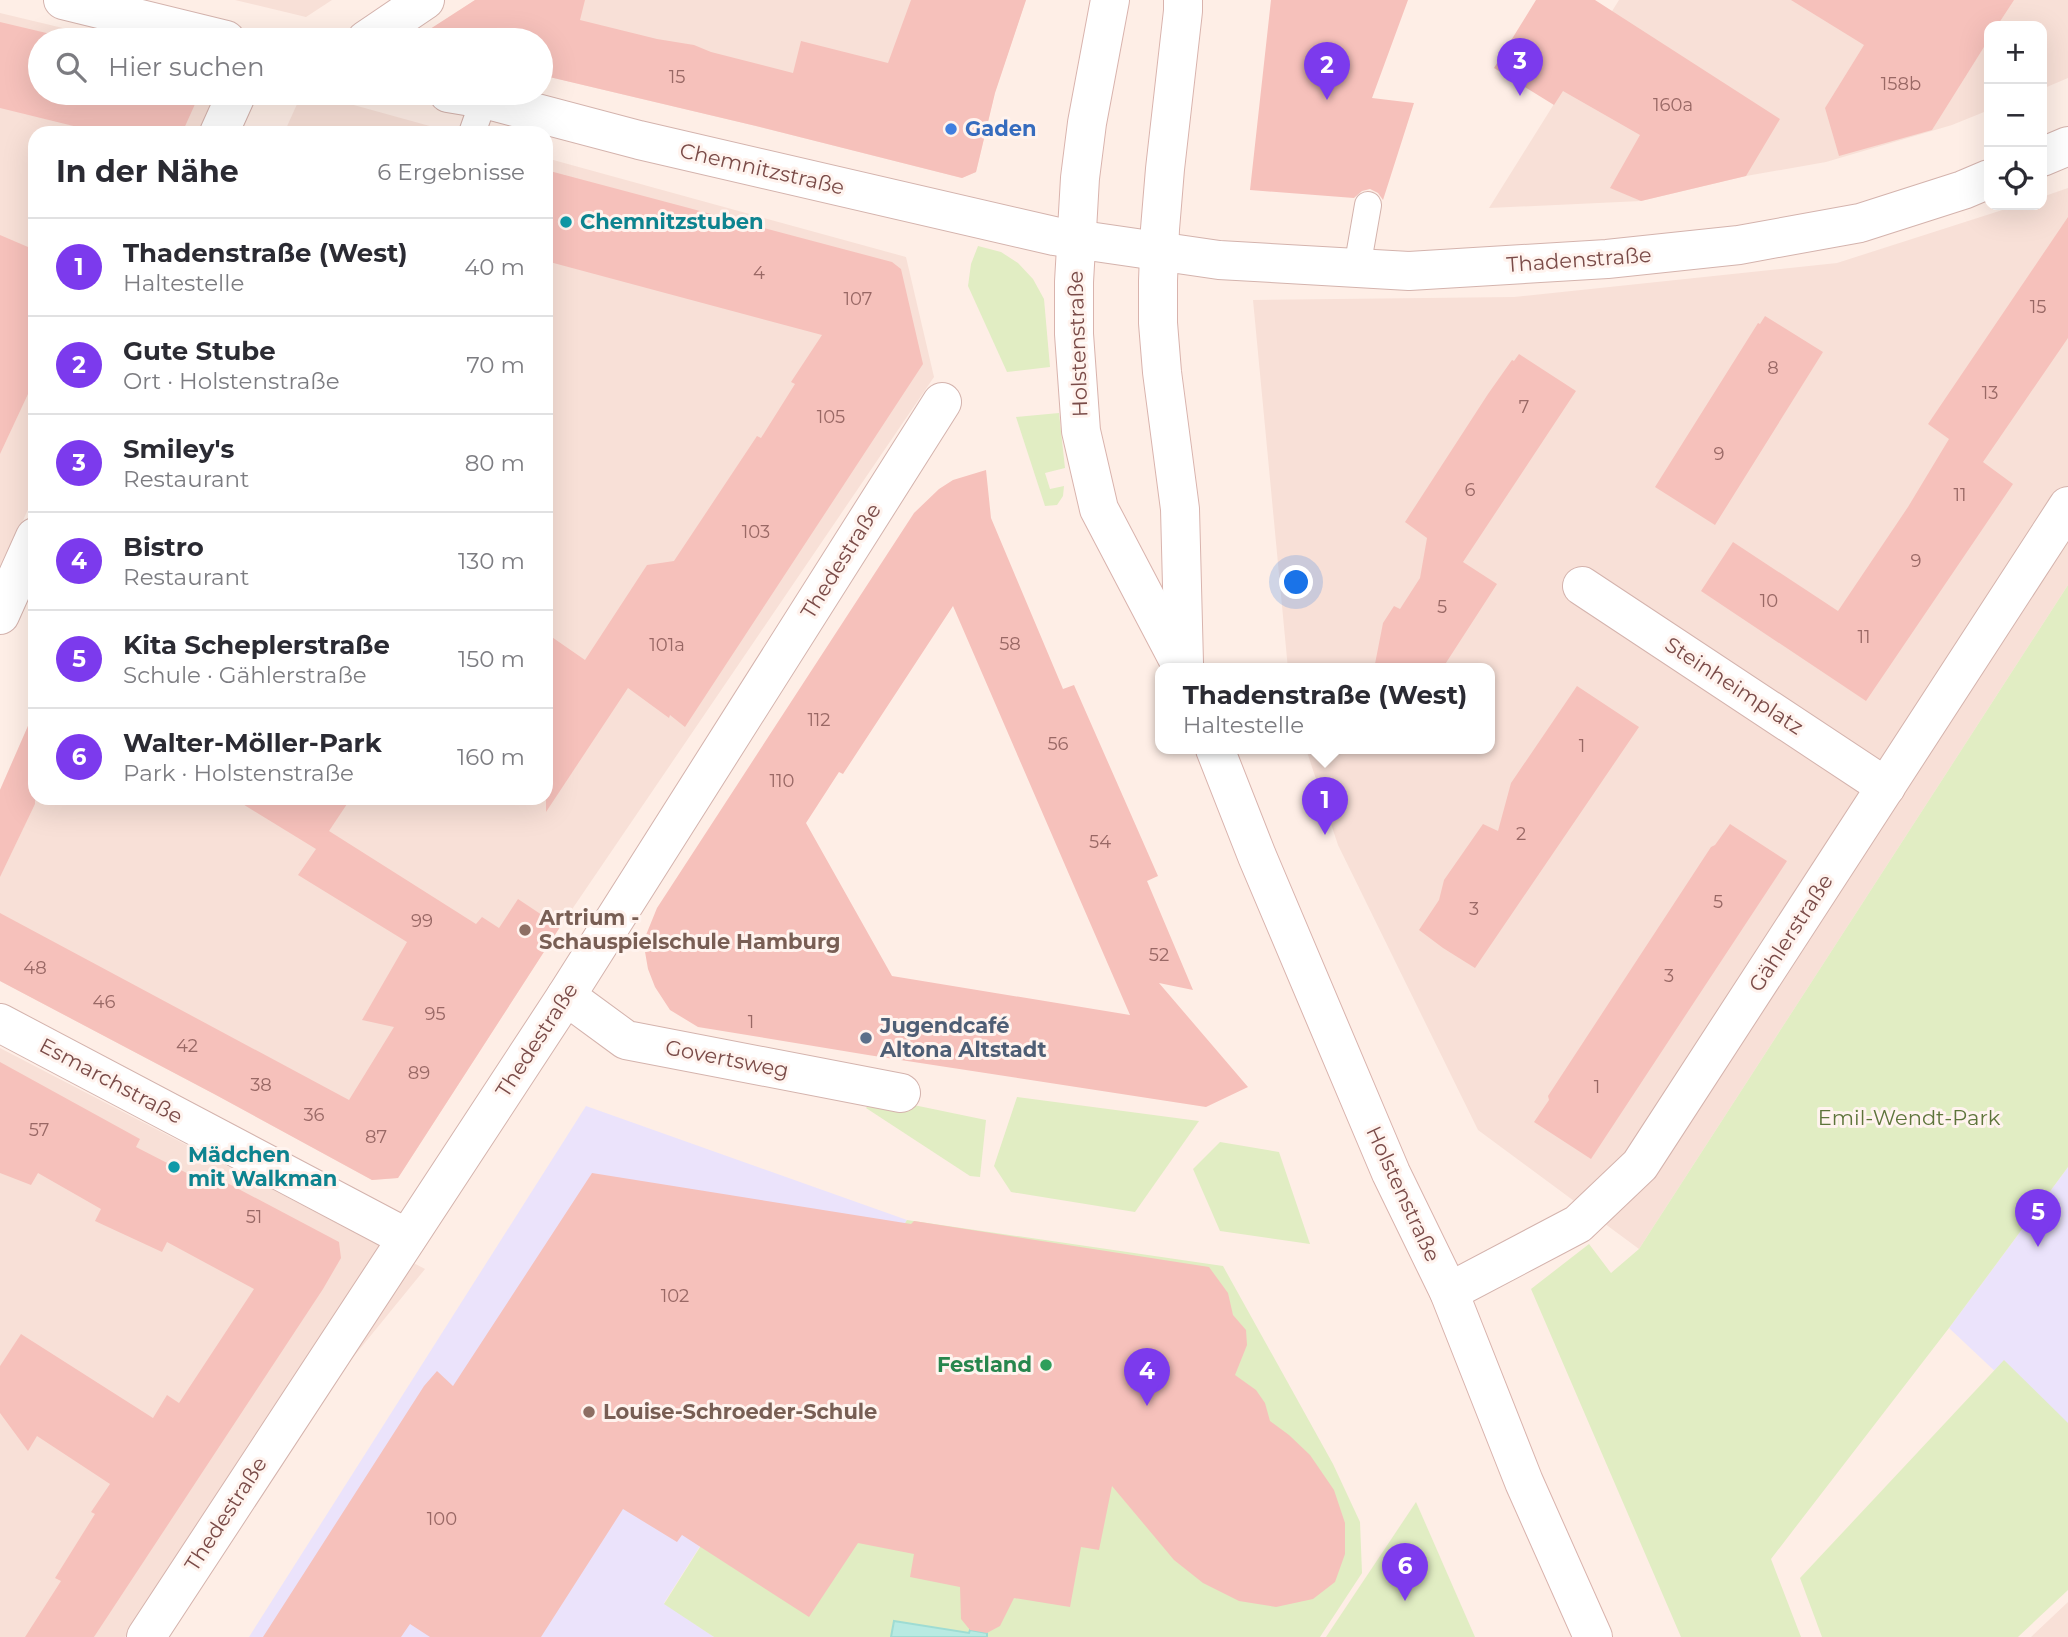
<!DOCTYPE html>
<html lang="de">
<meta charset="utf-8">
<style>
body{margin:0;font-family:Montserrat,sans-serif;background:#f7f7f7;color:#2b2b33}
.controls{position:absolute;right:21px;top:21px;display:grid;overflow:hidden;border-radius:14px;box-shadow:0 7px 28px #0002}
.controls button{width:63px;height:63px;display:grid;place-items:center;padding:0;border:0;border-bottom:2px solid #e1e1e2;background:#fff;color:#2b2b33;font:35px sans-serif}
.you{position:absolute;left:1297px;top:583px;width:24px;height:24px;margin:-18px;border:5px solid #fff;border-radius:50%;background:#1a73e8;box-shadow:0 0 0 10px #1a73e833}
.badge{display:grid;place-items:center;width:46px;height:46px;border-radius:50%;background:#7c3aed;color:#fff;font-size:23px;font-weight:700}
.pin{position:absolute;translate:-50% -58px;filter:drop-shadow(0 2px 4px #0008)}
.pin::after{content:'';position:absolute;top:37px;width:24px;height:21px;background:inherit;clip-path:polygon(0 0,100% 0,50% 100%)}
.popup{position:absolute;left:1155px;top:663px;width:340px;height:91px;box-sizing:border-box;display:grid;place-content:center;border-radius:14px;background:#fff;filter:drop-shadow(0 2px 5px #0005);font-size:23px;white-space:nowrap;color:#7c7c81}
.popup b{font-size:26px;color:#2b2b33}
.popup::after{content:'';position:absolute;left:50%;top:100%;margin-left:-14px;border:14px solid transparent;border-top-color:#fff}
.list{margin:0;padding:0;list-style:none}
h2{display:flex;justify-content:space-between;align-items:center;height:91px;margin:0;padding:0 28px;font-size:30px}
h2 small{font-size:23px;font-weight:400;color:#7c7c81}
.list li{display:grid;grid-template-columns:46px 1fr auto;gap:21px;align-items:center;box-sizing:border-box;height:98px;padding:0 28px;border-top:2px solid #e1e1e2}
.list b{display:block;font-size:26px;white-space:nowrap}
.list p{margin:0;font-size:23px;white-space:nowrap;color:#7c7c81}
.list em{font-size:23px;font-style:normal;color:#7c7c81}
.icon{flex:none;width:38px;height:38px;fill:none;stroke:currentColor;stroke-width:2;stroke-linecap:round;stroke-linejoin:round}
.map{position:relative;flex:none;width:2068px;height:1637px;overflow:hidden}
.search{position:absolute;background:#fff;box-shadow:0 7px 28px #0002;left:28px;top:28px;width:525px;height:77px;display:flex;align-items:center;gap:18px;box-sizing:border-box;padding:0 24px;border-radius:38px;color:#7c7c81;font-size:26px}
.panel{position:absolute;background:#fff;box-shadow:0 7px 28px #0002;left:28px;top:126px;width:525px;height:679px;border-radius:21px}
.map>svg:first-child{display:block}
.residential{fill:#f8e0d7}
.education{fill:#ebe3fb}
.green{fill:#e1edc3}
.water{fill:#b8eae2;stroke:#9edcd3;stroke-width:2}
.building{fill:#f6c1bb;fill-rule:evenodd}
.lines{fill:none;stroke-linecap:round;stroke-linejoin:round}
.lane-casing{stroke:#d4b3ad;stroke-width:28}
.street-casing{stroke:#d4b3ad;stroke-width:40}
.secondary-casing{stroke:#d9b3ad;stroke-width:40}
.lane{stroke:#fff;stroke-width:26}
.street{stroke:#fff;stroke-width:38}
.secondary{stroke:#fff;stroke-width:38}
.shop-dot{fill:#3f7fe0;stroke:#fff3ee;stroke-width:2.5}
.culture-dot{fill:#0f9aa8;stroke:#fff3ee;stroke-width:2.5}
.education-dot{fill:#8d6e63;stroke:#fff3ee;stroke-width:2.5}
.service-dot{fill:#5c6f8a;stroke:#fff3ee;stroke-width:2.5}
.leisure-dot{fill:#2e9e5b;stroke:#fff3ee;stroke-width:2.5}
.labels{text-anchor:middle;stroke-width:6;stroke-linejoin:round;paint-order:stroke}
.number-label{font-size:18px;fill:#996865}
.shop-label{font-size:21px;font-weight:bold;fill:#366cbe;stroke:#fff3ee;text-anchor:start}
.street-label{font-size:21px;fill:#7a4b48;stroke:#fff3ee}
.culture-label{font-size:21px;font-weight:bold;fill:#0d838f;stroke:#fff3ee;text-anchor:start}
.education-label{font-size:21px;font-weight:bold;fill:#785e54;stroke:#fff3ee;text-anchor:start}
.service-label{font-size:21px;font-weight:bold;fill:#4e5e75;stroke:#fff3ee;text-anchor:start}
.park-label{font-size:21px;fill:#5d743a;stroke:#fff3ee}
.leisure-label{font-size:21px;font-weight:bold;fill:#27864d;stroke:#fff3ee;text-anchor:end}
</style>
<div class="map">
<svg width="2068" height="1637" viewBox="0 0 2068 1637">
<rect width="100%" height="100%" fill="#feeee6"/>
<g class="residential">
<polygon points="235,0 332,0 306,17"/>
<polygon points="475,0 1026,0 995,92 976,172 962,178 756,126 541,75 541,40 426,40 425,33"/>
<polygon points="1619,0 2068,0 2068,78 2042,89 2042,26 1989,26 1989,110 1952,125 1826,162 1746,176 1641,201 1489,208"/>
<polygon points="0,13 113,40 40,40 40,93 217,93 199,133 35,133 35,494 0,571"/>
<polygon points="314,94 455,133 284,133 298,102"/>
<polygon points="546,158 906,257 934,377 560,927 398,1178 372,1180 216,1095 0,981 0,790 35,710 35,798 546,798"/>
<polygon points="2068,188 2068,585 1639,1249 1478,1130 1338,845 1306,749 1490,749 1490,669 1288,669 1253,300 1514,297 1837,263 2018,205 2042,205 2042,197"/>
<polygon points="0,1048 425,1269 125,1637 0,1637"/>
<polygon points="2068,1602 2068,1637 2031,1637"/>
</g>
<g class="education">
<polygon points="586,1106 907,1220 664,1603 714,1637 249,1637"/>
<polygon points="2068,1167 2068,1440 1949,1328"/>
</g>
<g class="green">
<polygon points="978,246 1001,252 1018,263 1033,279 1044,299 1050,367 1007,372 968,286 971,264"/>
<polygon points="1059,413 1065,468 1045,473 1050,489 1064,486 1063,496 1057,505 1045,506 1016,417"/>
<polygon points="2068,585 2068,1167 1949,1328 1771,1559 1801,1637 1681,1637 1531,1289 1589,1244 1611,1273 1639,1249"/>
<polygon points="875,1097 986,1120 980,1177 970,1176 866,1108"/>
<polygon points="1017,1097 1199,1121 1135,1212 1011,1192 994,1166"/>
<polygon points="1220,1142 1279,1152 1310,1244 1220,1231 1193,1169"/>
<polygon points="907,1220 1223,1266 1333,1464 1360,1522 1362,1573 1320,1637 714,1637 664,1604"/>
<polygon points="2004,1360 2068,1423 2068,1590 2018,1637 1822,1637 1800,1578"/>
<polygon points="1416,1502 1475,1637 1326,1637"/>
</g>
<polygon class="water" points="894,1621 969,1633 970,1630 987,1633 987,1637 891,1637"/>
<g class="building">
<polygon points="475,0 585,0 580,20 657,39 694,45 711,52 793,73 801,41 888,63 911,0 1026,0 995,93 976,172 962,178 756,126 541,75 541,40 413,40"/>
<polygon points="1271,0 1408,0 1372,98 1414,103 1383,200 1378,193 1370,189 1362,191 1354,198 1250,190"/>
<polygon points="1536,0 1595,0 1780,119 1746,176 1641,201 1610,188 1640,135 1563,91 1554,105 1494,68"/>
<polygon points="1791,0 2014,0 1997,26 1989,26 1989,39 1932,130 1839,156 1825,108 1864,45"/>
<polygon points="0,22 76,40 40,40 40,93 200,93 182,133 102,133 0,108"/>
<polygon points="546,170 892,262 901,269 923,364 685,727 670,715 669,718 628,688 546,812 546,633 585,660 647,565 674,561 757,436 761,438 795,384 791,382 822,335 546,261"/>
<polygon points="2068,217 2068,338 1983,462 2013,484 1866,701 1701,591 1733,542 1838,611 1908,507 1949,439 1928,424"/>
<polygon points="0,235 35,250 35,379 0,454"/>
<polygon points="1765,316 1823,352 1715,525 1655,487 1758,323 1760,324"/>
<polygon points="1519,354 1576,391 1463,562 1497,584 1442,669 1374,669 1383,623 1394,606 1400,609 1420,578 1427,538 1405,522 1488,394 1512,360 1514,361"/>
<path d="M986 470 991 518 1063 689 1074 685 1158 876 1147 881 1193 990 1159 983 1248 1087 1206 1107 868 1055 698 1027 670 1010 655 987 648 969 644 946 646 935 657 908 914 513 939 489 953 480ZM953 606 1084 909 1130 1015 892 976 806 823 839 772 843 774Z"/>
<polygon points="1577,686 1639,727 1475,968 1443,948 1419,930 1439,900 1444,880 1483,824 1498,831 1511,783"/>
<polygon points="35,710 35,804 0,877 0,790"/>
<polygon points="233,798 351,798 329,831 476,924 482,917 499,928 518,899 560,927 398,1178 372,1180 216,1095 0,981 0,913 349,1100 394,1027 362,1020 407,942 298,875 316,849"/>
<polygon points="1730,824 1787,861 1591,1159 1534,1122 1549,1100 1548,1096 1711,847 1715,845"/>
<polygon points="0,1062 140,1139 136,1147 212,1186 216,1177 339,1242 341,1258 323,1289 94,1637 25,1637 61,1581 55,1578 95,1514 91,1512 110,1484 37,1436 28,1451 0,1413 0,1366 21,1334 153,1418 167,1395 179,1403 254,1289 167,1242 162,1252 95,1221 101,1209 38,1173 31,1185 0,1173"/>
<polygon points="592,1173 911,1224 914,1221 1209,1267 1228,1293 1233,1315 1246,1330 1247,1345 1235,1375 1256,1390 1265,1403 1270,1421 1289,1435 1310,1455 1334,1490 1345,1523 1345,1554 1335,1582 1313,1599 1276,1607 1239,1601 1203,1583 1174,1560 1112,1486 1099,1550 1081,1547 1070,1607 1014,1598 1000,1626 987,1633 970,1630 961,1619 960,1587 910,1577 914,1554 858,1543 809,1617 682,1535 677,1542 623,1509 541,1637 430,1637 410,1624 401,1637 263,1637 424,1386 437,1371 453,1386"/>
</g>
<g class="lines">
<g class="lane-casing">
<g id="lane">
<polyline points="472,133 484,99"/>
<polyline points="1357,268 1368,205"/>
</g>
</g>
<g class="street-casing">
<g id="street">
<polyline points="63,0 226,40"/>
<polyline points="366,40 425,0"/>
<polyline points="448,93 484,99 639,140 1054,236 1219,260 1409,271 1607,259 1739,245 1860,223 1963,190 1989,179"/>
<polyline points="219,133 237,93"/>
<polyline points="2042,157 2068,146"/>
<polyline points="1582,586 1886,787"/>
<polyline points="0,615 35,537"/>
<polyline points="566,996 626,1040 901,1093"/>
<polyline points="0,1023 407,1238"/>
<polyline points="1449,1292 1578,1224 1640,1165 2068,506"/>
<polyline points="146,1637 566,996 942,402"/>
</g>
</g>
<g class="secondary-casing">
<g id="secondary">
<polyline points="1110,0 1087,123 1080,178 1074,282 1074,334 1081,431 1099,509 1183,669"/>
<polyline points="1183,0 1183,11 1165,169 1160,229 1158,281 1158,323 1162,372 1180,509 1184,663"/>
<polyline points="1215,749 1257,856 1391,1173 1449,1292 1524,1482 1593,1637"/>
</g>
</g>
<use href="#lane" class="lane"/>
<use href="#street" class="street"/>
<use href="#secondary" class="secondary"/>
</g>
<circle class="shop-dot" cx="951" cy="129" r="7"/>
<g class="culture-dot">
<circle cx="566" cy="222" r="7"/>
<circle cx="174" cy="1167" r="7"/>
</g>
<g class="education-dot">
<circle cx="525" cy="930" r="7"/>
<circle cx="589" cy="1412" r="7"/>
</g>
<circle class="service-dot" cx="866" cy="1038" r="7"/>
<circle class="leisure-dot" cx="1046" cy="1365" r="7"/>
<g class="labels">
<g class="number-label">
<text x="677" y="83">15</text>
<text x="1901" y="90">158b</text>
<text x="1673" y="111">160a</text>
<text x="759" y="279">4</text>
<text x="858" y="305">107</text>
<text x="2038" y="313">15</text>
<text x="1773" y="374">8</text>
<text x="1990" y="399">13</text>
<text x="1524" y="413">7</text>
<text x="831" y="423">105</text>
<text x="1719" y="460">9</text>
<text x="1470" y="496">6</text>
<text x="1960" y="501">11</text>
<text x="756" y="538">103</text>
<text x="1916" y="567">9</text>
<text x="1769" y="607">10</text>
<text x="1442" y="613">5</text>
<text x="1864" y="643">11</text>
<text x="1010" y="650">58</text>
<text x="667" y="651">101a</text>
<text x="819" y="726">112</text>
<text x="1058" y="750">56</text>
<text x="1582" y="752">1</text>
<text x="782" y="787">110</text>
<text x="1521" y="840">2</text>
<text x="1100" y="848">54</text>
<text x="1718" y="908">5</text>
<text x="1474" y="915">3</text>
<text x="422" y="927">99</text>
<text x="1159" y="961">52</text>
<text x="35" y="974">48</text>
<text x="1669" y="982">3</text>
<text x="104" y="1008">46</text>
<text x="435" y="1020">95</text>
<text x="751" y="1028">1</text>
<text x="187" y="1052">42</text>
<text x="419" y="1079">89</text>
<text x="261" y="1091">38</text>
<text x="1597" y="1093">1</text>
<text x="314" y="1121">36</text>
<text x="39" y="1136">57</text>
<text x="376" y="1143">87</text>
<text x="254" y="1223">51</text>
<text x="675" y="1302">102</text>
<text x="442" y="1525">100</text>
</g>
<g class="shop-label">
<text x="965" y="136">Gaden</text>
</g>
<g class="street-label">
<text transform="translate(762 169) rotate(13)" y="7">Chemnitzstraße</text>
<text transform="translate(1579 260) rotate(-4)" y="7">Thadenstraße</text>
<text transform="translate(1078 344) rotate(-92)" y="7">Holstenstraße</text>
<text transform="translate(841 561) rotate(-58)" y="7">Thedestraße</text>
<text transform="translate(1734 686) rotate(33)" y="7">Steinheimplatz</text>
<text transform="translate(1791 933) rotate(-57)" y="7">Gählerstraße</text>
<text transform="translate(537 1040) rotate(-57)" y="7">Thedestraße</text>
<text transform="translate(727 1059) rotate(11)" y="7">Govertsweg</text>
<text transform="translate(111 1081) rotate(28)" y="7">Esmarchstraße</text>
<text transform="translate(1403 1194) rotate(65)" y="7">Holstenstraße</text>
<text transform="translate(226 1514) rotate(-57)" y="7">Thedestraße</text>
</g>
<g class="culture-label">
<text x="580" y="229">Chemnitzstuben</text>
<text x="188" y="1162">Mädchen<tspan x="188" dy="24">mit Walkman</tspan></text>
</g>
<g class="education-label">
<text x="539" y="925">Artrium -<tspan x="539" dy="24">Schauspielschule Hamburg</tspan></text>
<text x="603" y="1419">Louise-Schroeder-Schule</text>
</g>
<g class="service-label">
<text x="880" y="1033">Jugendcafé<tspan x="880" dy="24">Altona Altstadt</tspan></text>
</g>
<g class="park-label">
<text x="1909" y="1125">Emil-Wendt-Park</text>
</g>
<g class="leisure-label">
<text x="1032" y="1372">Festland</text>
</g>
</g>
</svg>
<div class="controls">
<button>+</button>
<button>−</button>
<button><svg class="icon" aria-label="locate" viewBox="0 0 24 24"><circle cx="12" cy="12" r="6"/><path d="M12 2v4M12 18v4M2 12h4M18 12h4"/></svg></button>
</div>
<div class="you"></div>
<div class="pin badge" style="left:1325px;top:835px">1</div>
<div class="popup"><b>Thadenstraße (West)</b>Haltestelle</div>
<div class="pin badge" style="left:1327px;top:100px">2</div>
<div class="pin badge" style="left:1520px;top:96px">3</div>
<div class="pin badge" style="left:1147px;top:1406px">4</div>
<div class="pin badge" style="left:2038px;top:1247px">5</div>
<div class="pin badge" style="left:1405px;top:1601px">6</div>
<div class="search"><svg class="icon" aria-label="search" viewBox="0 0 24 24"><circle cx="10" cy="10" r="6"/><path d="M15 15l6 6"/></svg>Hier suchen</div>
<section class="panel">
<h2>In der Nähe<small>6 Ergebnisse</small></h2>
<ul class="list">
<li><span class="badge">1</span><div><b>Thadenstraße (West)</b><p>Haltestelle</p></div><em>40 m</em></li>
<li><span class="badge">2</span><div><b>Gute Stube</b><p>Ort · Holstenstraße</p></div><em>70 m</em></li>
<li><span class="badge">3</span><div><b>Smiley's</b><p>Restaurant</p></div><em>80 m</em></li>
<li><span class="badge">4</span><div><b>Bistro</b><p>Restaurant</p></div><em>130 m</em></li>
<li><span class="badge">5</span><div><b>Kita Scheplerstraße</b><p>Schule · Gählerstraße</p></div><em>150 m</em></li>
<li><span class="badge">6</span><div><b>Walter-Möller-Park</b><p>Park · Holstenstraße</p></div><em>160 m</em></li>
</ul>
</section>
</div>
